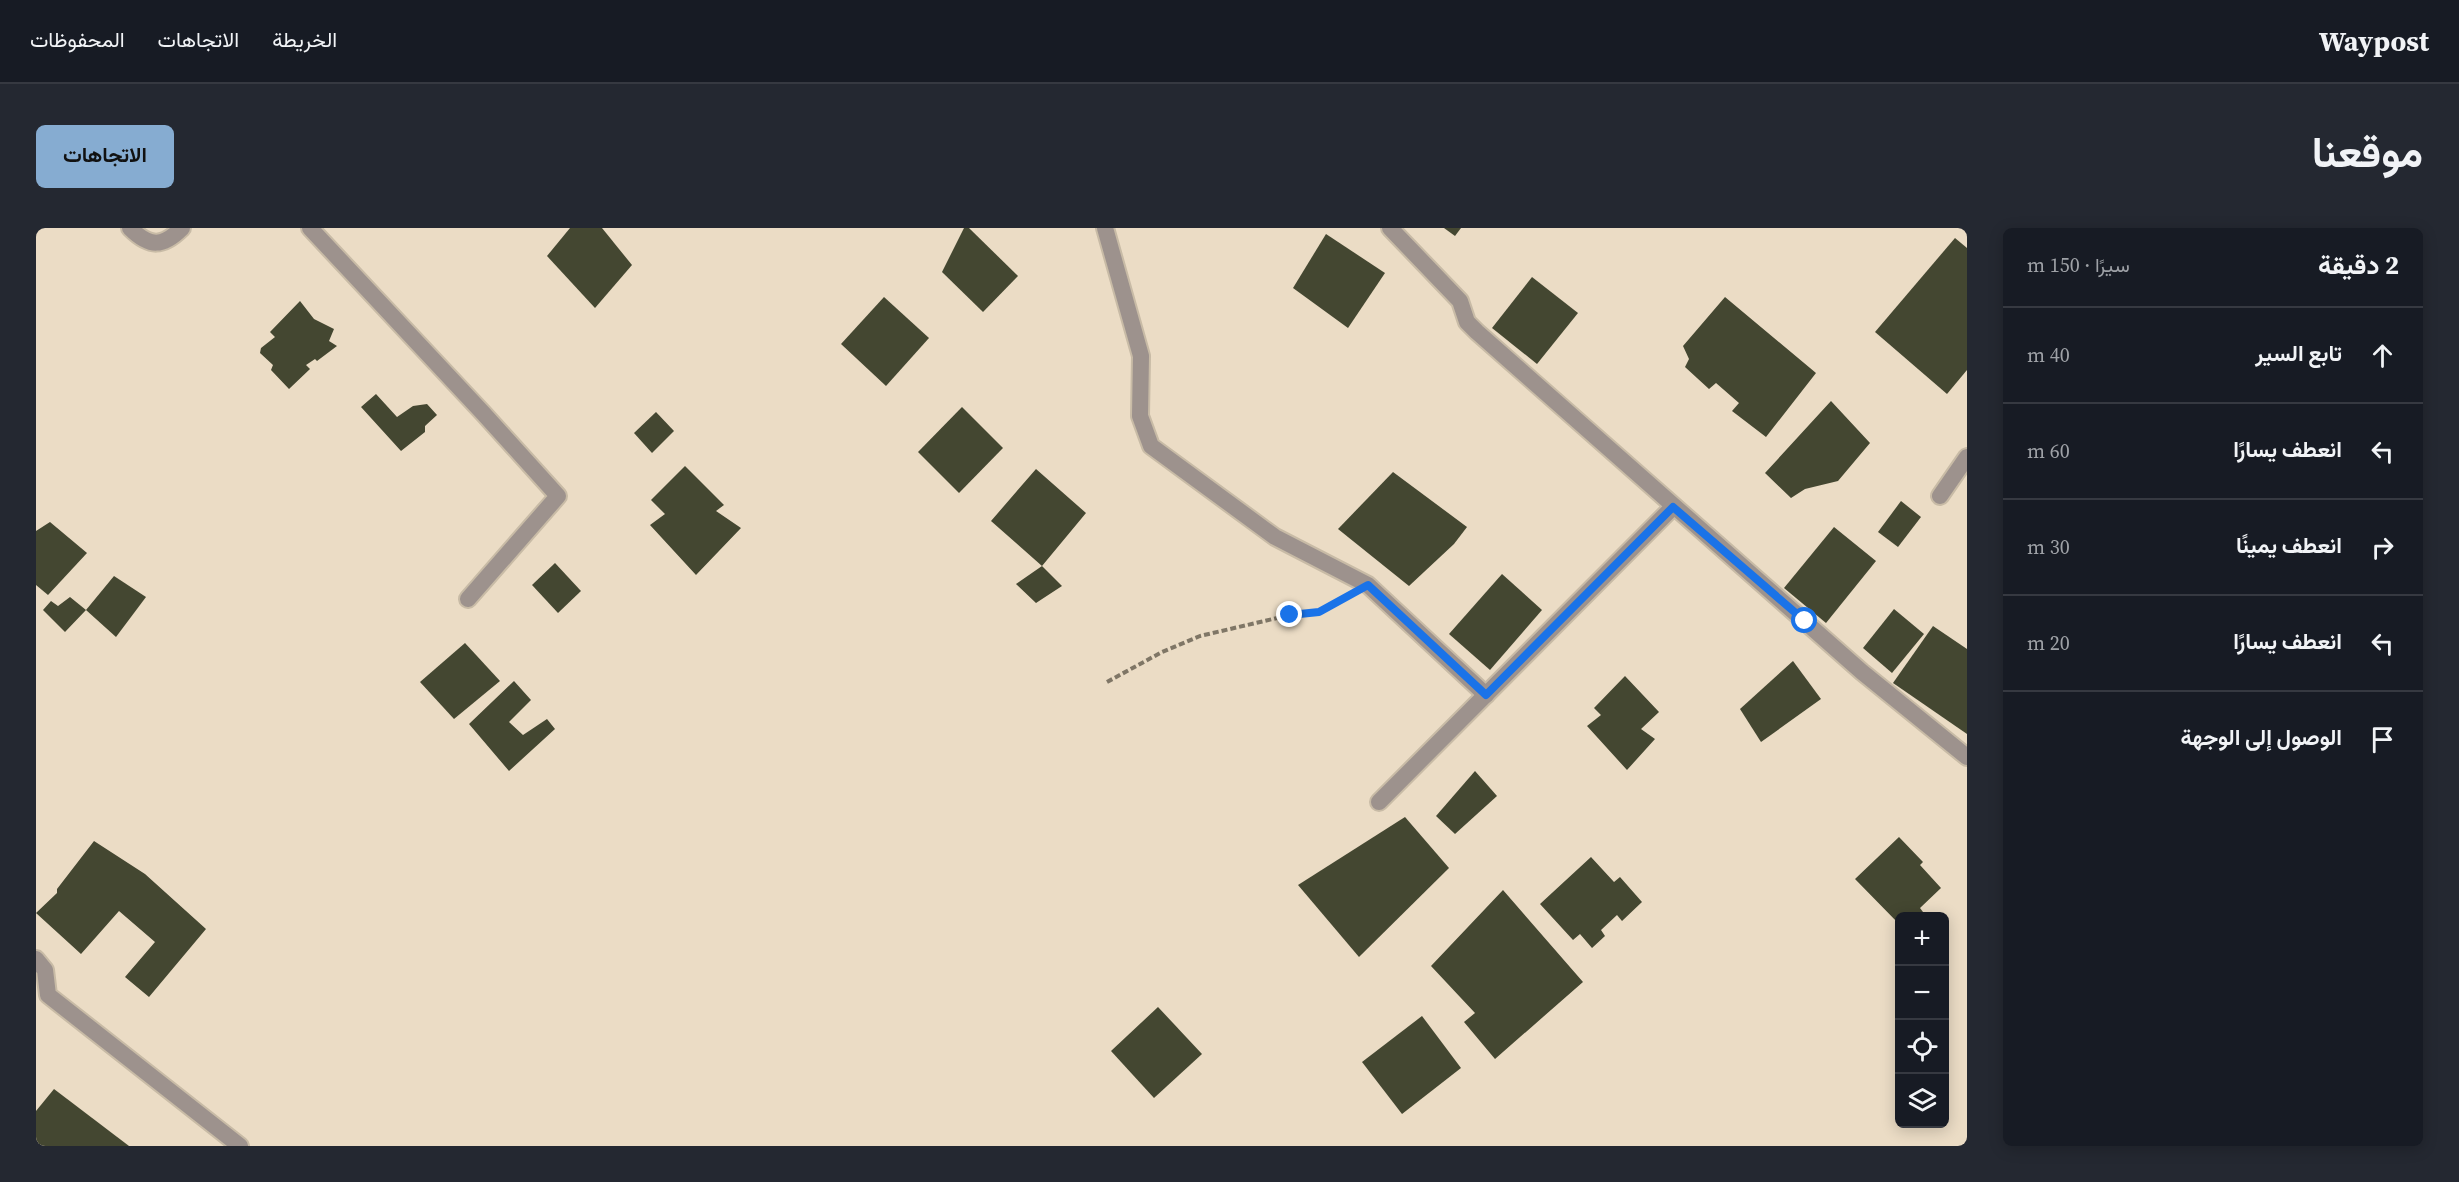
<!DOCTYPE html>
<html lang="ar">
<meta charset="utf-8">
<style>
body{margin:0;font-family:"Source Serif 4",Vazirmatn,serif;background:#242831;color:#f1f3f6;direction:rtl}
.controls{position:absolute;right:18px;bottom:18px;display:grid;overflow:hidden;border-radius:9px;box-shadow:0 3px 15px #0003}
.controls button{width:54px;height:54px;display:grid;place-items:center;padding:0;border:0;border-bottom:2px solid #363941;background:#171b24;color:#f1f3f6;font:30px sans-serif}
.stop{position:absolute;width:18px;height:18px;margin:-14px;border:4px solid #1a73e8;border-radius:50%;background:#fff}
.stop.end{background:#1a73e8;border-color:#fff;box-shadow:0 2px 6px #0008}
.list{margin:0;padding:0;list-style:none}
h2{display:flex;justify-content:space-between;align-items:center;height:78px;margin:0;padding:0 24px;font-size:26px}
h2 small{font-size:20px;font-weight:400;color:#9ea1a6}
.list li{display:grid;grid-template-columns:39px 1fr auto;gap:18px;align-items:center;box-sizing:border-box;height:96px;padding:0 24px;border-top:2px solid #363941}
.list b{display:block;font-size:22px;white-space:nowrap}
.list em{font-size:20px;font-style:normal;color:#9ea1a6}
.icon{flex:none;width:33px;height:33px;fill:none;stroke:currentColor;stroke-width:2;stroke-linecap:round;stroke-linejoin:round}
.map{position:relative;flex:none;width:1931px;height:918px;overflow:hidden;direction:ltr;border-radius:9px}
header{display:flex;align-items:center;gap:36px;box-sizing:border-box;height:84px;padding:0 30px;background:#171b24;border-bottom:2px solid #363941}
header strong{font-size:28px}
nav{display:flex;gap:33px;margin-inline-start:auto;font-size:21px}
.intro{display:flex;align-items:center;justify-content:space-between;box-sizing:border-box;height:144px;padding:0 36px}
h1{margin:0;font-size:42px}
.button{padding:15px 27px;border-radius:9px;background:#86acd1;color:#111;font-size:21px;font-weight:700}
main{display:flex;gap:36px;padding:0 36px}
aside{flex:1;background:#171b24;border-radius:9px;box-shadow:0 3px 15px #0003}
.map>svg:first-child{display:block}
.building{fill:#444731}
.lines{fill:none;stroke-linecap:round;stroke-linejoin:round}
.minor-casing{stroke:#c8bba6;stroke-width:20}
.path{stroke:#7f7666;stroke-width:4;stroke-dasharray:6 3;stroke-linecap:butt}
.minor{stroke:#9d928d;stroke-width:16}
.route{stroke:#1a73e8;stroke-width:8}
</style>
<header>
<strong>Waypost</strong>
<nav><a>الخريطة</a><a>الاتجاهات</a><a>المحفوظات</a></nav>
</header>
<div class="intro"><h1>موقعنا</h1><a class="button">الاتجاهات</a></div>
<main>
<aside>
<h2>2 دقيقة<small>سيرًا · 150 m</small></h2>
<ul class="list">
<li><svg class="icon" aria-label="ahead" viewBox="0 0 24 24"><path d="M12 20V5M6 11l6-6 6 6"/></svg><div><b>تابع السير</b></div><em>40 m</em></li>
<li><svg class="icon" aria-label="left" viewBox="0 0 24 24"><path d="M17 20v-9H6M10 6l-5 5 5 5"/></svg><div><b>انعطف يسارًا</b></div><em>60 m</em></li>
<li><svg class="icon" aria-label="right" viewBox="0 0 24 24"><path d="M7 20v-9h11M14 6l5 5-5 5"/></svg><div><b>انعطف يمينًا</b></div><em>30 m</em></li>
<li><svg class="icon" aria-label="left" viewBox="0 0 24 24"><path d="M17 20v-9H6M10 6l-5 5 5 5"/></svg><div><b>انعطف يسارًا</b></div><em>20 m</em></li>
<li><svg class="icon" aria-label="arrive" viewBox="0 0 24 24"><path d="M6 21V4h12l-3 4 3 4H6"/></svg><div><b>الوصول إلى الوجهة</b></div></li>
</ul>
</aside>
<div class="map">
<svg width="1931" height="918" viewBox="0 0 1931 918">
<rect width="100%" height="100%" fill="#ebdcc5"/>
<g class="building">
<polygon points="534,0 566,0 596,37 559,80 511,28"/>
<polygon points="928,0 933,0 982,48 947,84 906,44"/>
<polygon points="1408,0 1425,0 1419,8"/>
<polygon points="1290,6 1349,45 1312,100 1257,60"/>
<polygon points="1919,10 1931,20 1931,142 1911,166 1839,104"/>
<polygon points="1496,49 1542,85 1501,136 1456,100"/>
<polygon points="848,69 893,110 850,158 805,116"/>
<polygon points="1689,69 1780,145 1730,209 1696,183 1703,175 1680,155 1673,161 1649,139 1653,131 1647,118"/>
<polygon points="264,73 278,91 298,101 293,113 301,118 281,133 279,131 270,137 274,141 253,161 235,142 237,137 224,125 225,120 239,109 234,104"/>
<polygon points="340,166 361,189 377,178 391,176 401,187 389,198 389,204 365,223 325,179"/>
<polygon points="1795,173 1834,215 1802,253 1769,261 1755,270 1729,245"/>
<polygon points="926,179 967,220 923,265 882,224"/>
<polygon points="620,184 638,203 616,225 598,205"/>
<polygon points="649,238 688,277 680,283 705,300 660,347 614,297 629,286 615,272"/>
<polygon points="1000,241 1050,285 1006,338 1026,358 1000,375 980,356 1006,338 955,293"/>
<polygon points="1357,244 1431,299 1418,316 1373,358 1302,301"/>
<polygon points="1865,273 1885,289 1862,319 1842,304"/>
<polygon points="14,294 51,325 12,367 0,357 0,303"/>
<polygon points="1798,299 1840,333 1790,395 1748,360"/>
<polygon points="519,335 545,363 522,385 496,357"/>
<polygon points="1466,346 1506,382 1454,442 1413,406"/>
<polygon points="78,348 110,369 80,409 50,382"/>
<polygon points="34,369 50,382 29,404 7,382 15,373 22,378"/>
<polygon points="1858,381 1888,406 1856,445 1827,420"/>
<polygon points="1897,398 1931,421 1931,506 1857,455"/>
<polygon points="429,415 464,453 418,491 384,454"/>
<polygon points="1757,433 1785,471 1725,514 1704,481"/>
<polygon points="1589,448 1623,484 1605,501 1619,511 1591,542 1551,498 1565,487 1558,480"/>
<polygon points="478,453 495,472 473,494 487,507 511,491 519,501 473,543 433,496"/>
<polygon points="1439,543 1461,568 1419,606 1400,588"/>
<polygon points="1369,589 1413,640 1323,729 1262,657"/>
<polygon points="1863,609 1887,634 1884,637 1905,660 1884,680 1887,684 1883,688 1864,688 1864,697 1819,651"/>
<polygon points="58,613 109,646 170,701 113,769 89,749 119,714 83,683 45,726 0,685 21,665 21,661"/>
<polygon points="1555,629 1578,654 1584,649 1606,674 1586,693 1581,687 1565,702 1569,708 1556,720 1544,706 1537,712 1504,676"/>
<polygon points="1467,662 1547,754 1459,831 1428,794 1439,785 1395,738"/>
<polygon points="1122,779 1166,826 1118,870 1075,823"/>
<polygon points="1386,788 1425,840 1366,886 1326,834"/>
<polygon points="18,861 93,918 0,918 0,883"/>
</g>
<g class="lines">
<g class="minor-casing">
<g id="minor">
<path d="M94 0C114 20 127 19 146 0"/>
<polyline points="274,0 447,185 522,268 432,371"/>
<polyline points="1069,0 1105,128 1104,188 1115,218 1239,309 1332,357 1450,467"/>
<polyline points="1354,0 1424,73 1431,94 1441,104 1826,444 1931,529"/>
<polyline points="1904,268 1931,229"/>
<polyline points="1343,574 1637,279"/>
<polyline points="0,731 9,742 12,767 204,918"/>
</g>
</g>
<polyline class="path" points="1071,454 1126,424 1164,408 1254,387 1283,384 1308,370"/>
<use href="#minor" class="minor"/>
</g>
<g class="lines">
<polyline class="route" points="1254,387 1283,384 1332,357 1450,467 1637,279 1769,393"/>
</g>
</svg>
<div class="controls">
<button>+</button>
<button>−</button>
<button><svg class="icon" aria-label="locate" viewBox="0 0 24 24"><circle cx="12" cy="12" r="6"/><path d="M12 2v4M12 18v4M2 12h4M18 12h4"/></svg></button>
<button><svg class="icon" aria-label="layers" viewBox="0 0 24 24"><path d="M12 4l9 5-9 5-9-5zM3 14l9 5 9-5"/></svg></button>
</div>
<div class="stop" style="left:1769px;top:393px"></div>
<div class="stop end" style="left:1254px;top:387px"></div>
</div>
</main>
